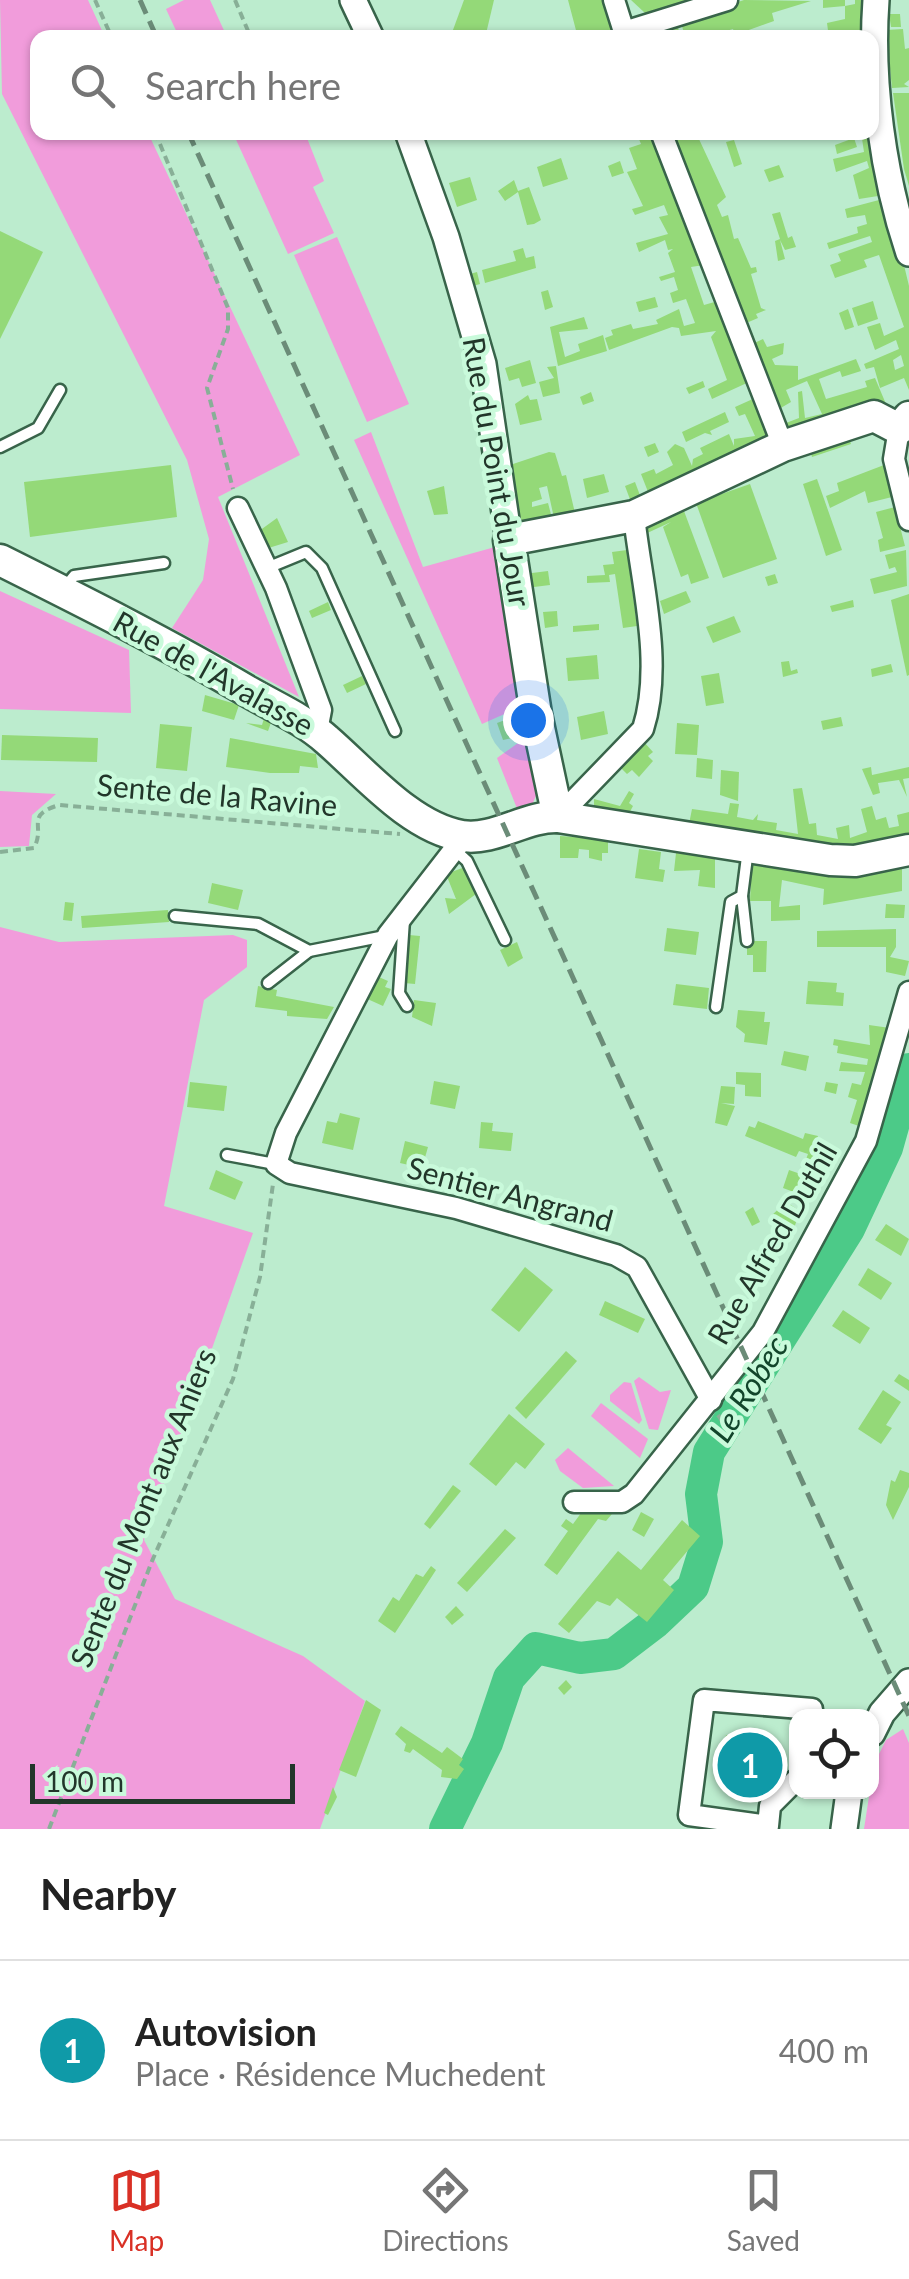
<!DOCTYPE html>
<meta charset="utf-8">
<style>
body{margin:0;font-family:Lato,sans-serif;background:#f2f2f2;color:#222}
.controls{position:absolute;right:30px;bottom:30px;display:grid;overflow:hidden;border-radius:20px;box-shadow:0 2px 8px #0004}
.controls button{width:90px;height:90px;display:grid;place-items:center;padding:0;border:0;border-bottom:2px solid #e0e0e0;background:#fff;color:#222;font:50px sans-serif}
.scale{position:absolute;left:30px;bottom:25px;width:265px;box-sizing:border-box;padding-left:10px;border:5px solid #22362a;border-top:0;font-size:28px;line-height:35px;white-space:nowrap;color:#22362a;-webkit-text-stroke:8px #c9fadb;paint-order:stroke}
.you{position:absolute;left:528px;top:720px;width:35px;height:35px;margin:-25px;border:8px solid #fff;border-radius:50%;background:#1a73e8;box-shadow:0 0 0 15px #1a73e833}
.badge{display:grid;place-items:center;width:65px;height:65px;border-radius:50%;background:#d93025;color:#fff;font-size:32px;font-weight:700}
.pin{position:absolute;translate:-50% -50%;border:5px solid #fff;box-shadow:0 2px 10px #0006}
.list{margin:0;padding:0;list-style:none}
h2{display:flex;justify-content:space-between;align-items:center;height:130px;margin:0;padding:0 40px;font-size:42px}
h2 small{font-size:32px;font-weight:400;color:#767676}
.list li{display:grid;grid-template-columns:65px 1fr auto;gap:30px;align-items:center;box-sizing:border-box;height:180px;padding:0 40px;border-top:2px solid #e0e0e0}
.list b{display:block;font-size:38px;white-space:nowrap}
.list p{margin:0;font-size:32px;white-space:nowrap;color:#767676}
.list em{font-size:32px;font-style:normal;color:#767676}
.icon{flex:none;width:55px;height:55px;fill:none;stroke:currentColor;stroke-width:2;stroke-linecap:round;stroke-linejoin:round}
.map{position:relative;flex:none;width:909px;height:1829px;overflow:hidden}
.search{position:absolute;background:#fff;box-shadow:0 2px 8px #0004;left:30px;right:30px;top:30px;height:110px;display:flex;align-items:center;gap:25px;box-sizing:border-box;padding:0 35px;border-radius:20px;color:#767676;font-size:38px}
.sheet{height:310px;background:#fff}
nav{display:flex;justify-content:space-around;align-items:center;box-sizing:border-box;height:140px;border-top:2px solid #e0e0e0;background:#fff;font-size:28px;color:#767676}
nav a{display:grid;justify-items:center;gap:5px}
nav .on{color:#d93025}
.map>svg:first-child{display:block}
.green{fill:#f19cdb}
.lines{fill:none;stroke-linecap:round;stroke-linejoin:round}
.river{stroke:#4cca88;stroke-width:32}
.building{fill:#94d978;fill-rule:evenodd}
.service-casing{stroke:#38644a;stroke-width:15}
.minor-casing{stroke:#38644a;stroke-width:25}
.tertiary-casing{stroke:#38644a;stroke-width:30}
.secondary-casing{stroke:#38644a;stroke-width:35}
.path{stroke:#88af97;stroke-width:4;stroke-dasharray:8 5;stroke-linecap:butt}
.service{stroke:#fff;stroke-width:10}
.minor{stroke:#fff;stroke-width:20}
.tertiary{stroke:#fff;stroke-width:25}
.secondary{stroke:#fff;stroke-width:30}
.rail{stroke:#6b8c78;stroke-width:5;stroke-dasharray:15 8;stroke-linecap:butt}
.labels{text-anchor:middle;stroke-width:9;stroke-linejoin:round;paint-order:stroke}
.street-label{font-size:30px;fill:#22362a;stroke:#c9fadb}
.water-label{font-size:32px;font-style:italic;fill:#12452b;stroke:#c9fadb}
</style>
<div class="map">
<svg width="909" height="1829" viewBox="0 0 909 1829">
<rect width="100%" height="100%" fill="#bcecce"/>
<g class="green">
<polygon points="0,0 88,0 105,37 38,38 38,132 148,133 300,455 218,497 299,697 172,628 203,580 209,539 187,460 2,94"/>
<polygon points="184,0 210,0 227,37 179,37 166,9"/>
<polygon points="233,133 305,133 324,181 313,187 334,233 288,254"/>
<polygon points="337,237 409,404 367,422 294,255"/>
<polygon points="371,432 423,567 495,547 538,791 532,805 518,811 497,758 518,743 509,712 482,724 354,440"/>
<polygon points="0,591 129,650 131,713 0,709"/>
<polygon points="0,791 56,794 32,815 29,846 0,847"/>
<polygon points="0,927 59,942 233,935 247,940 247,967 204,1000 164,1206 253,1233 144,1540 175,1599 303,1656 365,1701 320,1829 0,1829"/>
<polygon points="639,1377 660,1392 671,1390 658,1430 649,1429 634,1381"/>
<polygon points="624,1382 631,1383 642,1420 639,1424 610,1401 610,1395"/>
<polygon points="601,1403 648,1439 640,1458 591,1416"/>
<polygon points="568,1448 614,1486 583,1488 560,1471 555,1460"/>
<polygon points="903,1729 909,1743 909,1829 864,1829 874,1764 886,1740"/>
</g>
<g class="lines">
<polyline class="river" points="445,1829 487,1743 509,1678 536,1648 580,1658 614,1654 656,1622 693,1587 707,1542 701,1494 709,1452 849,1229 887,1148 909,1069"/>
</g>
<g class="building">
<polygon points="464,0 494,0 485,38 450,38"/>
<polygon points="568,0 602,0 615,38 593,38 590,30 577,34"/>
<polygon points="631,0 686,0 686,1 645,13"/>
<polygon points="744,0 811,1 772,13 774,21 735,35 733,29 716,34 718,38 686,38 680,21"/>
<polygon points="823,0 845,0 845,6 823,8"/>
<polygon points="855,0 868,0 866,38 829,38 827,23 845,19 845,6 855,4"/>
<polygon points="889,14 900,14 901,27 891,27"/>
<polygon points="677,21 680,38 668,38 665,29"/>
<polygon points="903,29 905,49 909,48 909,80 904,84 909,87 892,88 886,30"/>
<polygon points="893,93 909,93 909,186 904,169"/>
<polygon points="636,132 652,132 704,265 691,267 703,302 704,305 718,301 749,382 712,399 708,389 727,380 711,337 716,331 681,336 679,328 672,327 609,350 605,338 613,335 611,330 631,324 633,329 658,324 656,320 679,309 684,326 695,323 686,299 673,303 670,293 678,290 674,277 661,281 659,277 675,272 668,253 673,249 668,250 665,240 639,252 636,243 668,234 659,217 668,215 664,205 635,215 632,209 643,206 627,172 637,169 629,148 641,144"/>
<polygon points="669,132 695,132 698,137 726,197 717,205 722,217 728,215 734,239 738,238 751,268 756,267 757,272 751,274 761,308 766,310 756,314 758,318 744,324"/>
<path d="M861 132H872L909 286V390L904 378 880 388 874 367 866 369 864 364 899 349 896 340 875 350 867 327 880 323 884 336 904 327 879 255 864 260 867 267 835 278 830 265 841 261 838 254 872 242 870 236 829 249 827 243 858 233 857 227 867 224 865 215 847 218 845 209 879 200 878 196 859 199 853 175 869 168 867 161 836 172 833 159 864 152ZM901 355 904 366 895 370 893 360Z"/>
<polygon points="854,138 857,147 837,154 835,145"/>
<polygon points="734,140 742,164 734,167 726,142"/>
<polygon points="561,158 568,179 543,187 537,167"/>
<polygon points="620,161 624,173 612,177 608,166"/>
<polygon points="779,165 784,177 769,182 764,170"/>
<polygon points="470,177 477,200 457,207 449,183"/>
<polygon points="514,180 518,191 529,187 541,220 534,224 527,225 518,192 505,201 498,191"/>
<polygon points="780,212 788,238 792,236 796,247 785,250 780,240 785,259 778,261 775,241 780,239 772,214"/>
<polygon points="0,231 43,252 0,339"/>
<polygon points="523,248 526,258 534,256 536,268 485,283 482,270 516,261 513,251"/>
<polygon points="477,272 480,284 473,286 470,274"/>
<polygon points="548,290 553,307 545,310 541,292"/>
<polygon points="655,297 658,307 639,312 636,302"/>
<polygon points="873,301 878,319 858,326 852,308"/>
<polygon points="848,309 854,327 845,330 839,313"/>
<polygon points="584,317 588,329 559,332 565,357 580,351 578,344 603,335 607,351 558,366 550,327"/>
<polygon points="763,339 767,347 784,343 783,354 772,359 775,365 798,366 798,380 856,359 861,371 842,377 840,371 819,379 826,399 867,387 865,381 875,378 886,404 792,437 786,423 799,418 798,392 802,391 805,418 822,414 807,381 786,390 791,402 779,409 750,345"/>
<polygon points="530,360 536,383 522,387 519,378 509,381 505,368"/>
<polygon points="556,366 560,393 543,397 539,382 554,378 547,367"/>
<polygon points="703,381 705,387 689,394 686,388"/>
<polygon points="591,392 594,401 583,405 580,397"/>
<polygon points="528,395 530,400 537,399 542,420 520,425 515,404"/>
<polygon points="755,398 771,439 652,502 641,474 654,469 656,474 673,465 667,452 675,444 684,448 692,466 693,459 703,454 700,448 729,434 734,446 734,439 755,436 745,414 739,416 735,407"/>
<polygon points="725,412 729,422 710,431 712,435 705,433 686,442 682,432"/>
<polygon points="849,438 851,444 812,457 808,445"/>
<polygon points="655,443 659,452 648,457 644,447"/>
<polygon points="549,452 555,453 562,476 566,475 575,513 554,518 547,486 539,488 542,499 532,502 532,507 548,503 553,522 520,529 510,465"/>
<polygon points="171,465 177,517 30,537 24,482"/>
<polygon points="884,465 892,497 868,503 865,491 830,508 826,496 839,491 837,483"/>
<polygon points="604,474 609,492 587,498 583,479"/>
<polygon points="817,479 842,550 826,556 803,484"/>
<polygon points="635,482 641,498 631,502 625,486"/>
<polygon points="750,484 777,559 723,578 696,503"/>
<polygon points="444,486 448,514 434,515 427,491"/>
<polygon points="681,503 709,578 691,584 688,574 681,577 663,527 671,522 643,535 642,521"/>
<polygon points="895,507 905,546 880,552 878,540 883,538 876,512"/>
<polygon points="277,518 288,542 262,550 255,534"/>
<polygon points="627,550 637,626 623,628 615,574 609,575 610,582 587,583 587,576 605,575 603,565 614,564 612,552"/>
<polygon points="906,550 907,586 874,594 870,579 897,572 895,567 889,569 885,555"/>
<polygon points="548,571 550,585 526,588 524,574"/>
<polygon points="775,574 778,583 768,586 765,577"/>
<polygon points="686,591 691,602 664,614 660,601"/>
<polygon points="909,594 909,675 907,676 891,600"/>
<polygon points="853,600 854,607 832,612 830,606"/>
<polygon points="328,602 331,610 312,618 309,611"/>
<polygon points="557,611 558,626 545,628 543,612"/>
<polygon points="734,616 741,632 713,643 706,627"/>
<polygon points="599,624 599,630 573,632 573,626"/>
<polygon points="597,655 599,679 568,681 566,658"/>
<polygon points="789,661 791,671 797,669 798,673 783,677 781,662"/>
<polygon points="891,664 893,672 872,677 871,669"/>
<polygon points="719,673 724,703 706,706 701,676"/>
<polygon points="362,676 366,684 347,693 343,685"/>
<polygon points="205,695 239,705 234,720 202,711"/>
<polygon points="604,711 608,734 581,740 577,717"/>
<polygon points="265,715 273,717 268,731 246,723 262,725"/>
<polygon points="841,717 843,726 823,730 821,721"/>
<polygon points="505,720 512,738 503,740 497,723"/>
<polygon points="677,723 699,725 697,755 675,754"/>
<polygon points="160,724 192,727 187,771 156,768"/>
<polygon points="2,735 98,738 97,762 1,760"/>
<polygon points="230,738 316,754 318,768 300,766 299,773 270,773 226,767"/>
<polygon points="643,741 653,752 648,756 653,761 639,777 632,770 627,774 618,765"/>
<polygon points="697,758 713,760 712,779 696,777"/>
<polygon points="871,767 872,775 909,767 909,778 903,779 907,797 899,780 878,783 880,793 873,795 862,769"/>
<polygon points="721,770 739,772 738,801 720,795"/>
<polygon points="802,788 809,824 816,823 817,835 838,839 836,828 849,825 850,838 867,832 861,809 872,806 876,820 886,817 889,828 899,826 897,815 909,812 909,833 839,854 689,824 692,809 728,814 730,803 739,804 737,817 753,820 758,814 757,820 777,823 776,830 798,834 793,789"/>
<polygon points="629,791 634,794 629,803 633,806 626,819 583,813 580,805 594,806 594,799 620,806"/>
<polygon points="560,836 608,839 608,853 602,853 602,861 589,858 589,850 579,849 578,858 560,858"/>
<polygon points="639,849 661,852 659,869 665,870 663,882 635,878"/>
<polygon points="676,853 715,858 715,888 698,886 700,870 674,871"/>
<polygon points="752,859 845,873 902,868 902,891 823,905 824,889 782,880 779,907 800,905 800,920 771,921 771,901 750,901"/>
<polygon points="465,867 476,894 449,914 445,898 456,899 446,874"/>
<polygon points="212,883 243,890 238,910 208,903"/>
<polygon points="65,902 74,903 72,921 63,920"/>
<polygon points="886,904 905,905 904,918 885,918"/>
<polygon points="168,910 169,922 82,928 81,916"/>
<polygon points="667,928 699,932 696,955 664,951"/>
<polygon points="896,929 896,947 890,957 909,961 905,976 886,972 886,947 817,947 817,931"/>
<polygon points="409,935 420,936 415,984 404,983"/>
<polygon points="753,941 767,941 766,972 753,972 753,955 747,955 747,944"/>
<polygon points="517,942 523,958 508,967 500,950"/>
<polygon points="372,974 388,981 385,987 391,989 383,1006 363,997"/>
<polygon points="808,981 837,983 836,992 844,993 843,1006 806,1004"/>
<polygon points="676,984 709,988 707,1009 673,1005"/>
<polygon points="258,986 277,990 276,996 334,1007 327,1019 287,1016 287,1011 255,1007"/>
<polygon points="414,1000 436,1003 432,1026 412,1017"/>
<polygon points="738,1010 765,1012 764,1022 770,1022 767,1045 744,1042 745,1034 736,1027"/>
<polygon points="869,1025 890,1028 862,1127 850,1123 857,1100 848,1097 852,1083 861,1085 865,1072 839,1071 841,1062 867,1065 868,1059 837,1053 838,1046 833,1045 834,1039 870,1045"/>
<polygon points="784,1051 809,1056 806,1071 781,1065"/>
<polygon points="736,1072 761,1073 761,1097 745,1096 745,1085 736,1084"/>
<polygon points="434,1081 460,1086 455,1109 430,1104"/>
<polygon points="190,1082 227,1086 224,1111 187,1107"/>
<polygon points="826,1082 838,1084 836,1094 824,1091"/>
<polygon points="721,1086 735,1087 734,1104 721,1103 735,1106 727,1126 715,1123"/>
<polygon points="340,1113 360,1118 353,1150 322,1143 327,1121 337,1123"/>
<polygon points="758,1121 803,1139 805,1133 818,1136 815,1145 831,1151 824,1169 803,1167 808,1154 799,1151 796,1157 745,1136 749,1126 755,1128"/>
<polygon points="481,1122 493,1123 492,1131 513,1133 511,1151 479,1148"/>
<polygon points="405,1141 428,1147 422,1168 400,1163"/>
<polygon points="216,1170 243,1182 235,1200 209,1189"/>
<polygon points="789,1170 812,1178 810,1198 783,1188"/>
<polygon points="786,1202 800,1211 793,1231 770,1217"/>
<polygon points="753,1207 760,1222 752,1226 745,1212"/>
<polygon points="886,1224 909,1239 901,1256 875,1240"/>
<polygon points="525,1267 553,1290 519,1332 491,1310"/>
<polygon points="868,1268 892,1283 881,1300 858,1285"/>
<polygon points="605,1301 645,1319 638,1333 599,1315"/>
<polygon points="843,1310 870,1328 860,1344 832,1326"/>
<polygon points="566,1351 577,1361 526,1419 515,1408"/>
<polygon points="899,1374 909,1380 909,1391 894,1381"/>
<polygon points="883,1390 901,1402 886,1425 892,1428 881,1444 858,1429"/>
<polygon points="509,1414 545,1444 525,1469 516,1462 496,1486 469,1464"/>
<polygon points="900,1470 909,1473 909,1487 893,1520 886,1505 891,1480 895,1482"/>
<polygon points="453,1485 461,1491 430,1529 424,1524"/>
<polygon points="617,1508 606,1521 598,1519 557,1575 544,1565 568,1531 561,1526 566,1519 573,1524 584,1509"/>
<polygon points="641,1512 654,1519 644,1537 632,1530"/>
<polygon points="682,1520 700,1536 663,1580 674,1590 647,1622 617,1598 610,1606 597,1601 569,1633 558,1624 618,1551 641,1570"/>
<polygon points="505,1529 516,1538 467,1592 457,1583"/>
<polygon points="431,1566 436,1570 395,1633 378,1621 393,1597 399,1601 416,1574 423,1577"/>
<polygon points="456,1606 464,1615 452,1625 445,1617"/>
<polygon points="566,1680 572,1687 564,1695 558,1688"/>
<polygon points="366,1700 381,1710 356,1777 339,1770"/>
<polygon points="401,1726 442,1753 447,1747 463,1759 459,1765 464,1769 457,1779 441,1777 442,1770 413,1749 410,1753 404,1751 406,1744 395,1734"/>
<polygon points="726,1735 766,1739 761,1783 735,1780 738,1750 724,1749"/>
<polygon points="333,1787 337,1797 328,1815 324,1813"/>
</g>
<g class="lines">
<g class="service-casing">
<g id="service">
<polyline points="0,447 38,428 60,390"/>
<polyline points="267,568 306,552 322,568 395,731"/>
<polyline points="66,586 74,576 164,563"/>
<polyline points="456,851 467,861 505,940"/>
<polyline points="742,896 747,941"/>
<polyline points="175,916 258,924 309,951 385,936"/>
<polyline points="404,920 399,993 407,1006"/>
<polyline points="268,983 309,951"/>
<polyline points="716,1007 731,902 742,896 748,849"/>
<polyline points="227,1155 275,1164"/>
</g>
</g>
<g class="minor-casing">
<g id="minor">
<polyline points="614,0 626,38"/>
<polyline points="624,32 727,0"/>
<polyline points="661,132 783,446"/>
<polyline points="899,429 894,459 909,520"/>
<polyline points="238,508 276,588 321,710 317,731"/>
<path d="M558 817 643 729C664 664 641 582 634 516"/>
<polyline points="464,837 388,935 286,1133 276,1164 290,1173 456,1208 616,1255 637,1267 711,1400"/>
<polyline points="574,1502 622,1502 634,1494 763,1332 866,1141 909,992"/>
<polyline points="796,1780 770,1806 768,1826 689,1815 704,1700 812,1709 811,1716"/>
</g>
</g>
<g class="tertiary-casing">
<g id="tertiary">
<polyline points="353,0 371,38"/>
<path d="M876 0C870 81 883 176 909 253"/>
<polyline points="408,132 446,237 483,364 509,540"/>
<polyline points="872,1733 882,1713 909,1682"/>
<polyline points="844,1829 849,1792"/>
</g>
</g>
<g class="secondary-casing">
<g id="secondary">
<path d="M0 560C84 602 168 644 249 692 275 707 305 720 327 740 364 772 411 828 462 836 495 841 525 816 558 817L830 860 855 861 909 850"/>
<polyline points="558,817 536,714 509,540 634,516 783,446 874,416 899,429 909,417"/>
</g>
</g>
<g class="path">
<polyline points="95,0 112,38"/>
<polyline points="235,0 251,38"/>
<polyline points="155,132 228,308 228,329 207,388 233,489"/>
<path d="M0 852 34 848C46 825 24 816 59 805L400 834"/>
<polyline points="718,1415 730,1432"/>
<polyline points="49,1829 152,1561 233,1379 260,1277 273,1184"/>
</g>
<use href="#service" class="service"/>
<use href="#minor" class="minor"/>
<use href="#tertiary" class="tertiary"/>
<use href="#secondary" class="secondary"/>
<g class="rail">
<polyline points="140,0 157,38"/>
<polyline points="188,132 909,1716"/>
</g>
</g>
<g class="labels">
<g class="street-label">
<text transform="translate(496 472) rotate(80)" y="10">Rue du Point du Jour</text>
<text transform="translate(213 674) rotate(29)" y="10">Rue de l'Avalasse</text>
<text transform="translate(217 796) rotate(5)" y="10">Sente de la Ravine</text>
<text transform="translate(510 1195) rotate(15)" y="10">Sentier Angrand</text>
<text transform="translate(773 1244) rotate(-60)" y="10">Rue Alfred Duthil</text>
<text transform="translate(144 1508) rotate(-68)" y="10">Sente du Mont aux Aniers</text>
</g>
<g class="water-label">
<text transform="translate(749 1389) rotate(-58)" y="11">Le Robec</text>
</g>
</g>
</svg>
<div class="controls">
<button><svg class="icon" aria-label="locate" viewBox="0 0 24 24"><circle cx="12" cy="12" r="6"/><path d="M12 2v4M12 18v4M2 12h4M18 12h4"/></svg></button>
</div>
<div class="scale">100 m</div>
<div class="you"></div>
<div class="pin badge" style="left:750px;top:1765px;background:#0f9aa8">1</div>
<div class="search"><svg class="icon" aria-label="search" viewBox="0 0 24 24"><circle cx="10" cy="10" r="6"/><path d="M15 15l6 6"/></svg>Search here</div>
</div>
<section class="sheet">
<h2>Nearby<small></small></h2>
<ul class="list">
<li><span class="badge" style="background:#0f9aa8">1</span><div><b>Autovision</b><p>Place · Résidence Muchedent</p></div><em>400 m</em></li>
</ul>
</section>
<nav>
<a class="on"><svg class="icon" aria-label="map" viewBox="0 0 24 24"><path d="M3 6l6-2 6 2 6-2v14l-6 2-6-2-6 2zM9 4v14M15 6v14"/></svg>Map</a>
<a><svg class="icon" aria-label="directions" viewBox="0 0 24 24"><path d="M12 3l9 9-9 9-9-9zM9 14v-3h6M13 9l2 2-2 2"/></svg>Directions</a>
<a><svg class="icon" aria-label="saved" viewBox="0 0 24 24"><path d="M7 4h10v16l-5-4-5 4z"/></svg>Saved</a>
</nav>
